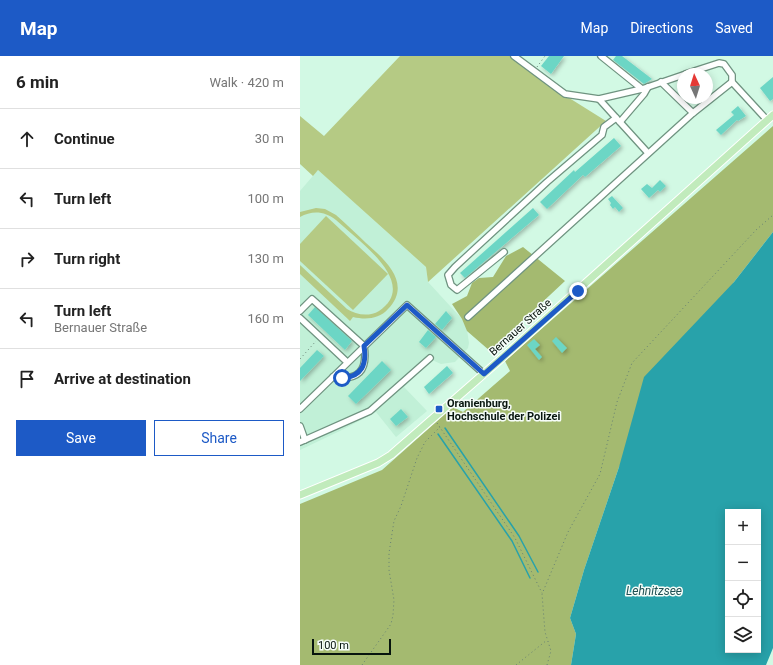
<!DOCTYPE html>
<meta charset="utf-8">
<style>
body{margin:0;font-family:Roboto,sans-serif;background:#f6f6f6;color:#222}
.controls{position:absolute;right:12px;bottom:12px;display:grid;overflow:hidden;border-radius:0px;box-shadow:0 2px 10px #0003}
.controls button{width:36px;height:36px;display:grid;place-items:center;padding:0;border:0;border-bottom:1px solid #e0e0e0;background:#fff;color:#222;font:20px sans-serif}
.compass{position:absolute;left:377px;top:12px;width:36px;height:36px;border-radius:50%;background:#fff;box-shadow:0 2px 10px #0003;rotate:356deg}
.scale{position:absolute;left:12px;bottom:10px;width:79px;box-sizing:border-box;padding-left:4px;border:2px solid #07150e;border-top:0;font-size:11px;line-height:14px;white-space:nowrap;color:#07150e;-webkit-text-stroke:3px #f6fdf9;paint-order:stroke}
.stop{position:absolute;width:12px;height:12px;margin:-9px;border:3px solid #1d5ac6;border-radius:50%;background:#fff}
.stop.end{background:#1d5ac6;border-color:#fff;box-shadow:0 1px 4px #0008}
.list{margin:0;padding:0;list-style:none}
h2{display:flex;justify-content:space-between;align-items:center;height:52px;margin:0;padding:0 16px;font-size:17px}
h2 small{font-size:13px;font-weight:400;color:#767676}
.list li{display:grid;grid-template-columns:26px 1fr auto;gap:12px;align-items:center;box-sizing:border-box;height:60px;padding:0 16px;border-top:1px solid #e0e0e0}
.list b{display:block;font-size:15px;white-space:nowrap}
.list p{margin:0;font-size:13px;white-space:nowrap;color:#767676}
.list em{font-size:13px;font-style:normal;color:#767676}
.actions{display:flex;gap:8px;padding:12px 16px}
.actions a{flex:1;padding:9px 0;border:1px solid #1d5ac6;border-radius:0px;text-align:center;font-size:14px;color:#1d5ac6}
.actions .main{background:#1d5ac6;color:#fff}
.icon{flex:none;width:22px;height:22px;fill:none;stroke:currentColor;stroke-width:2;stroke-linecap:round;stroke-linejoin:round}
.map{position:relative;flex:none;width:473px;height:609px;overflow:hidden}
header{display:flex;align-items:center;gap:24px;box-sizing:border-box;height:56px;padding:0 20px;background:#1d5ac6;color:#fff}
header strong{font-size:19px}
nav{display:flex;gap:22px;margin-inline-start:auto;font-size:14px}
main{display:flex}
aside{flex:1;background:#fff}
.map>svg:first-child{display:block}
.built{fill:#c1f0d7}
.green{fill:#b5ca84}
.forest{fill:#a4ba70}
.water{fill:#28a2aa;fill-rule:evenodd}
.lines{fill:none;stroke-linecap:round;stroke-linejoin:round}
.stream{stroke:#28a2aa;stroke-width:1.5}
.building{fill:#6cd6c5;filter:url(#shadow)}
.minor-casing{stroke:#6f9380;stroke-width:8}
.major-casing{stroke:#fff;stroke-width:9}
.path{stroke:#668073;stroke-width:1;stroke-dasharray:1 3;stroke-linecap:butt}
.minor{stroke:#fff;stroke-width:5.5}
.major{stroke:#c1ebbc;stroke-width:7}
.route{stroke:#1d5ac6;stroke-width:5}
.poi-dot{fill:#1d5ac6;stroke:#f6fdf9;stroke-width:1.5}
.labels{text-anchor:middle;stroke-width:3;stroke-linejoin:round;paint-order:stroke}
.street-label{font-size:11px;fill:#07150e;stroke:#f6fdf9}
.poi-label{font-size:11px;font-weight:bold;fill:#07150e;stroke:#f6fdf9;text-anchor:start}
.water-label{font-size:12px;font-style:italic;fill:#205154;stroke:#f6fdf9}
</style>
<header>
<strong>Map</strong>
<nav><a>Map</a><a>Directions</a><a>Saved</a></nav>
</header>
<main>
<aside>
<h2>6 min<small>Walk · 420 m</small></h2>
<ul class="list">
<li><svg class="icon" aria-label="ahead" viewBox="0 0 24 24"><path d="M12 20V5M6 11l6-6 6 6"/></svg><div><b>Continue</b></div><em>30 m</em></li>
<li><svg class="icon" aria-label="left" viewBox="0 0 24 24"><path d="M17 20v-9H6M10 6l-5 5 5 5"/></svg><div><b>Turn left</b></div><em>100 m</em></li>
<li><svg class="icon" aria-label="right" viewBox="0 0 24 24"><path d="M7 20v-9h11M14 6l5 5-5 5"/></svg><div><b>Turn right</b></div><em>130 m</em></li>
<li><svg class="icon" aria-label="left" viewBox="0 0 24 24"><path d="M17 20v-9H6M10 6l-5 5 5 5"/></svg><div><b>Turn left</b><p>Bernauer Straße</p></div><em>160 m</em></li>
<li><svg class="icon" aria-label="arrive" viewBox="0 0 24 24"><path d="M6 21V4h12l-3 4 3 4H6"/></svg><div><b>Arrive at destination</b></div></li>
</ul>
<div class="actions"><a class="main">Save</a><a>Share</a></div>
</aside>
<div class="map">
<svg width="473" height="609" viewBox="0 0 473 609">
<defs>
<filter id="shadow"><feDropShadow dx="2" dy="2" stdDeviation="2" flood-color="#0004"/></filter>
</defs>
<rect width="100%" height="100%" fill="#d2f9e4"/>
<polygon class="built" points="18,114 126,211 128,226 162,263 167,274 169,287 168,292 155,306 141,308 132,304 104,331 127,355 96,381 76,356 44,373 0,394 0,135"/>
<g class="green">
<polygon points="100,0 210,0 266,40 306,65 128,226 126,211 18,114 13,120 0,108 0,60 24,80"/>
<path d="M16 152 25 153 36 159C46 168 56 177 66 187 84 203 113 227 88 253 79 263 66 264 53 261L50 265 0 218V209L47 253C56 259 69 261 79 255 121 227 56 183 36 164 25 155 12 154 0 161V156Z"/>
<polygon points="26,160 88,218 53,254 0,205 0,188"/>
</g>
<g class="forest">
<polygon points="473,70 473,176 434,226 319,411 284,514 270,562 276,578 271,609 0,609 0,448 82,414 153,351 163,356 210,315 205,305"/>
<polygon points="223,191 265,225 190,295 167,275 162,263 152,248 167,240 172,227 179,222 193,221 206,200"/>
</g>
<path class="water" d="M473 176V592L466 609H271L276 578 270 562 284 514 319 411 344 321 434 226ZM428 456H458V594H428Z"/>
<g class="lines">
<g class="stream">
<polyline points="145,372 219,480 238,516"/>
<polyline points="138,378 212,485 230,522"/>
</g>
</g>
<g class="building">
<polygon points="249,0 264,0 251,18 241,10"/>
<polygon points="316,0 322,0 352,23 344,28 313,4"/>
<polygon points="473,21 473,43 470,45 460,32"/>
<polygon points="438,50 446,60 438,65 437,64 421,79 416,74 434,59 431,56"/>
<polygon points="314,82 321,90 285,121 283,119 247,153 240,146 274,114 275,116"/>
<polygon points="360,124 366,130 360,136 358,134 349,142 341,133 347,128 352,132"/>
<polygon points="312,140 323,152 319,156 315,151 313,153 310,149 311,147 308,143"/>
<polygon points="233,152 239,159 165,222 160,217"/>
<polygon points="15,251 52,285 45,294 8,259"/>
<polygon points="146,255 152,262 142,274 135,268"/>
<polygon points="128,274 136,281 126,292 119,286"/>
<polygon points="256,281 267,292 262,297 252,285"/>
<polygon points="234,283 240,289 235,293 242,301 239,304 227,289"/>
<polygon points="17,294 24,300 0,325 0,312"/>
<polygon points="82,305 91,314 56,348 48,340"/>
<polygon points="147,310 153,317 129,338 124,331"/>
<polygon points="101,353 108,361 96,370 90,363"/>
</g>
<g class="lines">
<g class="minor-casing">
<g id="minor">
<polyline points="214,0 265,38 299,43 348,97"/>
<polyline points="301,0 342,33"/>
<polyline points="385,18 419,7 424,8 432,19 432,26 467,64"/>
<polyline points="361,26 393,57"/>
<polyline points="299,43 342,33 383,19"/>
<polyline points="320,66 344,38 348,31"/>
<polyline points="204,196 157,234 151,229 148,219 155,211 247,126 302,79 304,71 316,62"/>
<path d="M0 255 12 243 64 290C68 315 58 325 33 321"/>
<polyline points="168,261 393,57 432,26"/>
<polyline points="0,262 47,306"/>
<polyline points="0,353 107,249 184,318"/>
<polyline points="0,370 5,384"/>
<polyline points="0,386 70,355 130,302"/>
</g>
</g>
<g class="major-casing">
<polyline id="major" points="0,439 78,407 91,399 202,302 473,59"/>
</g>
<g class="path">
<polyline points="237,11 245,0"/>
<polyline points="0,303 16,285"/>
<polyline points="137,367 215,482 242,537"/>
<polyline points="62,609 91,568 93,559 94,544 89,514 89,497 94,465 101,450 117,402 125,386 140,371"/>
<polyline points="216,609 247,584"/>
<polyline points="247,609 251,595 245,576 242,538 268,476 300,418 317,346 332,307 456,174 473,159"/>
</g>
<use href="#minor" class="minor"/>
<use href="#major" class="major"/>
</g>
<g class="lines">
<path class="route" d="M42 322C62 321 67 308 64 290L107 249 184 318 278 235"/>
</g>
<rect class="poi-dot" x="135" y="349" width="8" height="8" rx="2"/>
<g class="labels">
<g class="street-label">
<text transform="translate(220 271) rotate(-42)" y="4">Bernauer Straße</text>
</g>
<g class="poi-label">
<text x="147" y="351">Oranienburg,<tspan x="147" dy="13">Hochschule der Polizei</tspan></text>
</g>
<g class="water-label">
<text x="354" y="539">Lehnitzsee</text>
</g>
</g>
</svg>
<div class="controls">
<button>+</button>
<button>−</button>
<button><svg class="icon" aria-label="locate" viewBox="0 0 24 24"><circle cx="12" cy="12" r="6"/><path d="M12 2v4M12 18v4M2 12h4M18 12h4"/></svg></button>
<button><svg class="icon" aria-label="layers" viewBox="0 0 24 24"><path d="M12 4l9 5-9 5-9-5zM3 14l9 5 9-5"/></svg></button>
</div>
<svg class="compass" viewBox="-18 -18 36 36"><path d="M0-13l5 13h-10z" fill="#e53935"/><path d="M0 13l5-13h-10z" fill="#767676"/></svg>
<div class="scale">100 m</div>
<div class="stop" style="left:42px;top:322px"></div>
<div class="stop end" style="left:278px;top:235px"></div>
</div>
</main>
